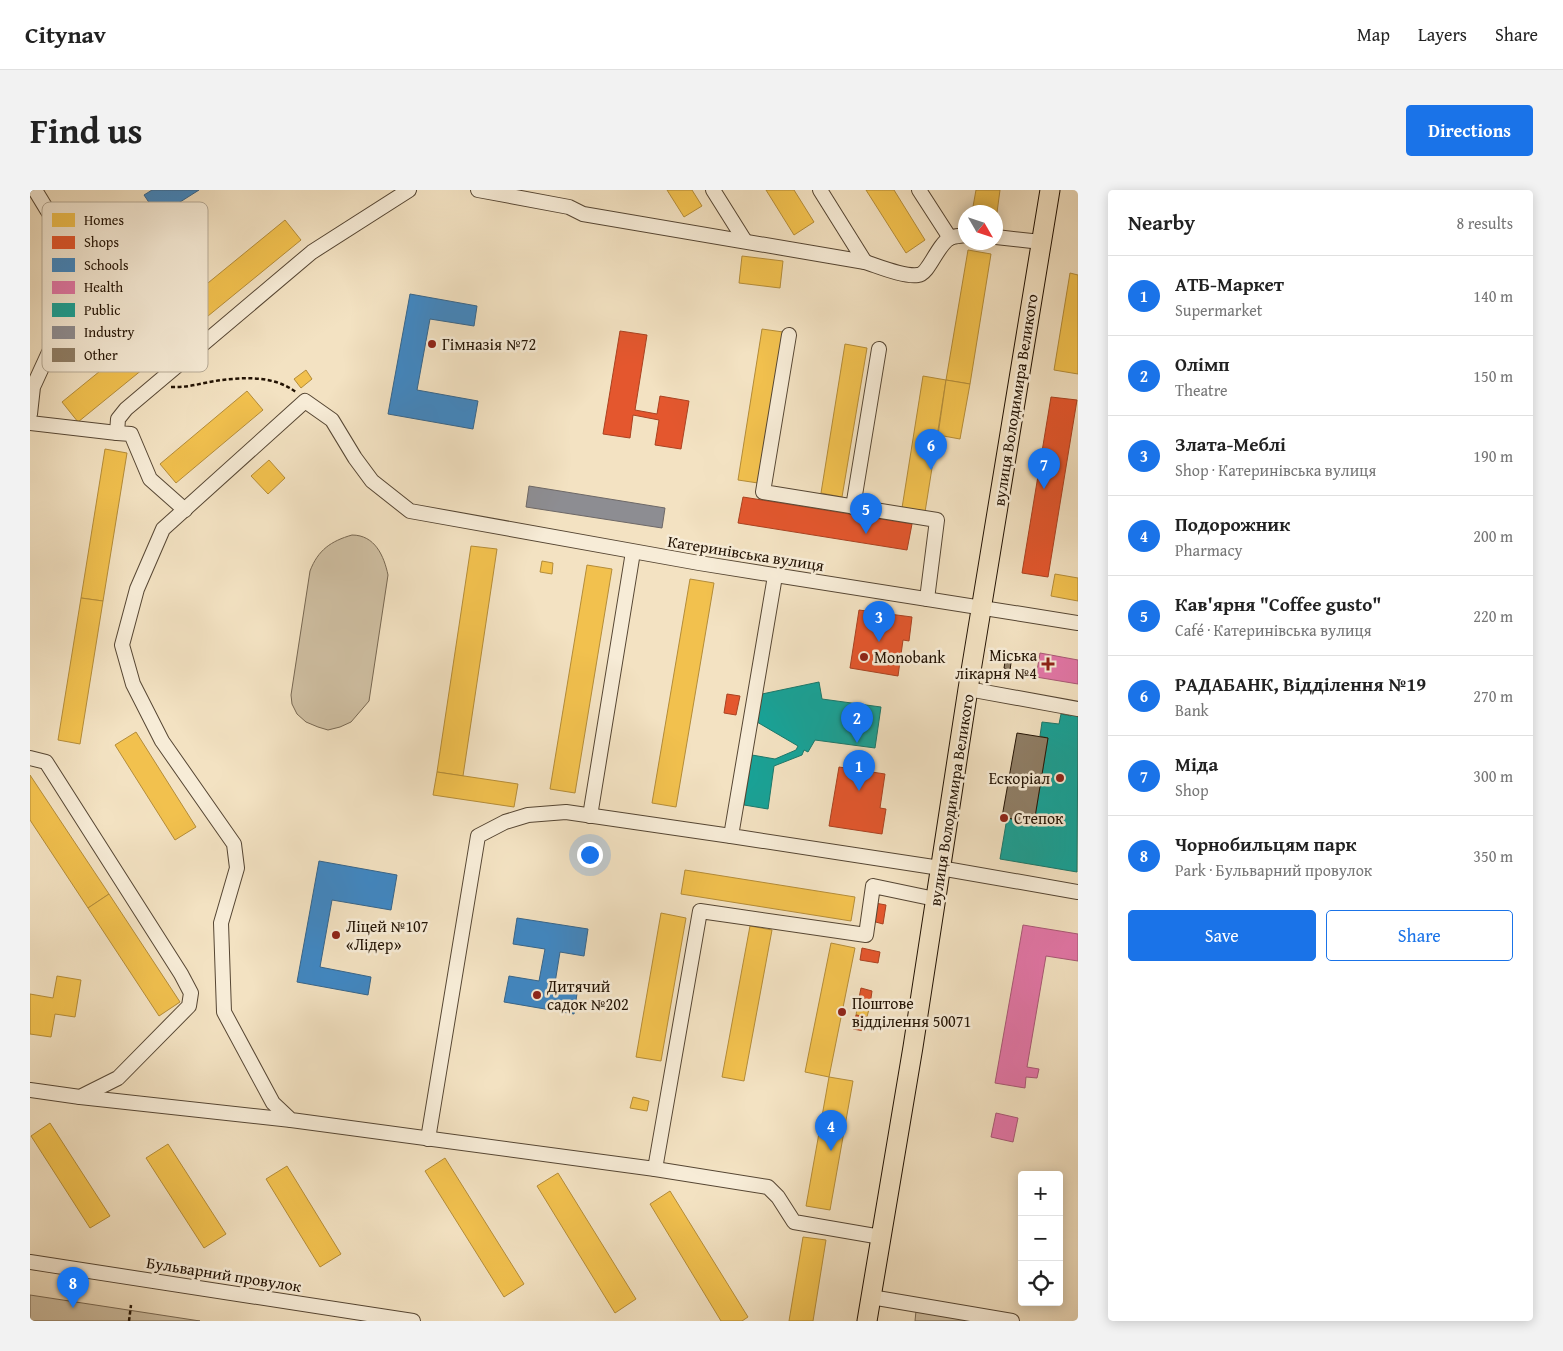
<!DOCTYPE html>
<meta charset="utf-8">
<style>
body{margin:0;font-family:"Gentium Book Plus",serif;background:#f2f2f2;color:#222}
.controls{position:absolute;right:15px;bottom:15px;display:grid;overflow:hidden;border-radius:5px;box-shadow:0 2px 12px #0003}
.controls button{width:45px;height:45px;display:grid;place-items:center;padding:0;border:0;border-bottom:1px solid #e0e0e0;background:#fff;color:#222;font:25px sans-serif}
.compass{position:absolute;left:928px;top:15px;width:45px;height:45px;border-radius:50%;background:#fff;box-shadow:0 2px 12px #0003;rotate:129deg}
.you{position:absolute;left:559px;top:664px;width:18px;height:18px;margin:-12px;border:4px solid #fff;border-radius:50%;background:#1a73e8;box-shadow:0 0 0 8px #1a73e833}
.badge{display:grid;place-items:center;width:32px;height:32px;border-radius:50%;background:#1a73e8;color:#fff;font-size:16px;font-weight:700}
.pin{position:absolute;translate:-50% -41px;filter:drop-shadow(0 1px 2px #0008)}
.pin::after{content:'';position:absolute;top:26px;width:18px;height:15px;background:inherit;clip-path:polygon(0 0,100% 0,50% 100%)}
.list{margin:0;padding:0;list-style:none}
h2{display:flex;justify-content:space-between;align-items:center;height:65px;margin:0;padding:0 20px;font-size:21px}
h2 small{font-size:16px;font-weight:400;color:#767676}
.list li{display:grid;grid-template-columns:32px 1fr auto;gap:15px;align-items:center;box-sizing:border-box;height:80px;padding:0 20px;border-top:1px solid #e0e0e0}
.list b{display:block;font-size:19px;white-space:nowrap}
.list p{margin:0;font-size:16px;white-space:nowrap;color:#767676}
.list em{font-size:16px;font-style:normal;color:#767676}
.actions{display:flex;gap:10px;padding:15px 20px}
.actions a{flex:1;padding:11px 0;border:1px solid #1a73e8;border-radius:5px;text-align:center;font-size:18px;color:#1a73e8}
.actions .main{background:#1a73e8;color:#fff}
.icon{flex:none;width:28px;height:28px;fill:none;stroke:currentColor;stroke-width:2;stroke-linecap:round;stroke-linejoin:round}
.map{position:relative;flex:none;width:1048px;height:1131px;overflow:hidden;border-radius:5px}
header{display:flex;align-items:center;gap:30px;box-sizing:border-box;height:70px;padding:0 25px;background:#fff;border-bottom:1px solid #e0e0e0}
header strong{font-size:24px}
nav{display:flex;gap:28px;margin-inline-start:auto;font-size:18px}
.intro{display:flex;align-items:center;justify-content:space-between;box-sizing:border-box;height:120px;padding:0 30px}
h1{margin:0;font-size:35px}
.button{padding:12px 22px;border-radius:5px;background:#1a73e8;color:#fff;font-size:18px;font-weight:700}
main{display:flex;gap:30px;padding:0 30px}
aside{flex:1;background:#fff;border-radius:5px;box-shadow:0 2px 12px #0003}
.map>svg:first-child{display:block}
.green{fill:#cfbfa2;stroke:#786852}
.homes{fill:#f2c14e;stroke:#b48c38}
.shops{fill:#e4572e;stroke:#aa4221}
.schools{fill:#3f88c5;stroke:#36658b}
.health{fill:#e377a8;stroke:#a95976}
.public{fill:#17a398;stroke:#1a786b}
.industry{fill:#8d8d92;stroke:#6d6867}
.building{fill:#8f7e66;stroke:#221203}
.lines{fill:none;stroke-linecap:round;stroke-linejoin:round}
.minor-casing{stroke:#564633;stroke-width:16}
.major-casing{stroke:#221203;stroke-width:21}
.path{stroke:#221203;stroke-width:2.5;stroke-dasharray:4 2.5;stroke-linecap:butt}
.minor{stroke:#f7ecd7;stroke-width:14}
.major{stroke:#f3e2c2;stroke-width:19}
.poi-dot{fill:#8f2418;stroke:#f7ecd7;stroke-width:2}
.labels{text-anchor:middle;stroke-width:5;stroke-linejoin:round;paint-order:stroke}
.poi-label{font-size:16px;fill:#221203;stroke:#f7ecd7;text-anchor:start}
.street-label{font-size:16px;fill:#221203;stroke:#f7ecd7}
.key{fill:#f7ecd7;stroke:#b7ab97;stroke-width:1}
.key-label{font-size:14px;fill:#221203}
</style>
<header>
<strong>Citynav</strong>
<nav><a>Map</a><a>Layers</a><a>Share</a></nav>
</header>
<div class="intro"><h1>Find us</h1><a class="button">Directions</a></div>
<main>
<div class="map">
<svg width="1048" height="1131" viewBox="0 0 1048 1131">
<rect width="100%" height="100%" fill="#f3e2c2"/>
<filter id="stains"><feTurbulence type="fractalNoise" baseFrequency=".004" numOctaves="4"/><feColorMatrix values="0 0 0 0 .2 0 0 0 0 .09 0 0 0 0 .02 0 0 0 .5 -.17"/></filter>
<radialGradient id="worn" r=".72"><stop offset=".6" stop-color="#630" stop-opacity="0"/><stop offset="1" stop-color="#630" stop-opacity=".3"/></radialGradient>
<g class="green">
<path d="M322 345C345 345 354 366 358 385L339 511 321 532 310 537 298 540 288 537 276 532 267 524 262 514 261 505 280 381C288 360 301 351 322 345Z"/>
<polygon points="0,1105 170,1131 0,1131"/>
<polygon points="886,1121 947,1131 885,1131"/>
</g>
<g class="homes">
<polygon points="637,0 662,0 672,16 654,27"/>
<polygon points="736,0 764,0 784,32 764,45"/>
<polygon points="836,0 864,0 895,50 876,63"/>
<polygon points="946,0 970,0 966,30 966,22 942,22"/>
<polygon points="255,30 271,50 156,144 140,124"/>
<polygon points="938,60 961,64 940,194 916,190"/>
<polygon points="712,66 753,71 750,98 709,93"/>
<polygon points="1040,83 1048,85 1048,184 1024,180"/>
<polygon points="140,124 156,144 48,232 32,212"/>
<polygon points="732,139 753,142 728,293 708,290"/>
<polygon points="815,154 837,158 812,307 791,303"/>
<polygon points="276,180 282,189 271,198 264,189"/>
<polygon points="893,186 916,190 895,322 872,318"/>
<polygon points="916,190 940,194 930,249 908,245"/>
<polygon points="217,201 233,220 146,293 130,274"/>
<polygon points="75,259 97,263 73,411 51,408"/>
<polygon points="239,270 255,288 238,304 221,286"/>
<polygon points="441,356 467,359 433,586 407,582"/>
<polygon points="512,371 523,373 522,384 510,382"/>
<polygon points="557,375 582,379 545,603 520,599"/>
<polygon points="1025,384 1048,388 1048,411 1021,406"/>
<polygon points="660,389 684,393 646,617 622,613"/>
<polygon points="51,408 73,411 50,554 28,550"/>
<polygon points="106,542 166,637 145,650 85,555"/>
<polygon points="407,582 488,594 484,617 403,605"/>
<polygon points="0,585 79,704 58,718 0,630"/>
<polygon points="655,680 825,707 821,731 651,704"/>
<polygon points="79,704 150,812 129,826 58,718"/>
<polygon points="631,723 656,728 631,871 606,867"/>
<polygon points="720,736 742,740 714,891 692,887"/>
<polygon points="801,753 825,758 799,887 775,882"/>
<polygon points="27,786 51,790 45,827 25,824 21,847 0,844 0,804 23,808"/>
<polygon points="828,813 840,815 837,827 826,825"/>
<polygon points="799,887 823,891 800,1020 776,1016"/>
<polygon points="603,907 619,911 617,921 600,918"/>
<polygon points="20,933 80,1026 60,1038 1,946"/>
<polygon points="138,954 196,1044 174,1058 116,968"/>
<polygon points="415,968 494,1094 474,1107 395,981"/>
<polygon points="257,976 311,1064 290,1077 236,989"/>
<polygon points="528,983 606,1109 585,1123 507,996"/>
<polygon points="640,1001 718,1127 712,1131 691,1131 620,1014"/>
<polygon points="773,1047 796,1050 783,1131 759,1131"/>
</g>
<g class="shops">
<polygon points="590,141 617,145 605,220 627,224 630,206 659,211 651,259 625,255 629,230 603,225 600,248 573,244"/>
<polygon points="1021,207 1047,210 1018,387 992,383"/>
<polygon points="713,307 882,334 877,360 708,333"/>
<polygon points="829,420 882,427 879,451 873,450 868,486 820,478"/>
<polygon points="697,504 710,506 706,525 694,523"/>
<polygon points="809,577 855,584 850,618 856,619 852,644 799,636"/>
<polygon points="845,713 856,715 853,734 842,731"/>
<polygon points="832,758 850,762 848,773 830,770"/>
<polygon points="831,798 842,801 840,815 828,813"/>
<polygon points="826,825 837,827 834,841 823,839"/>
</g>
<g class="schools">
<polygon points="122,0 169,0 128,26 114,5"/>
<polygon points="380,104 447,116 444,136 400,129 387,200 448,211 443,239 358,224"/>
<polygon points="289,671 367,685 361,720 302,710 290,777 341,787 338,805 267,792"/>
<polygon points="487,728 558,739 554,766 530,762 525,793 548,797 544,824 474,812 479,786 509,791 515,759 483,754"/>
</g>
<g class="health">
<polygon points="1010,463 1048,470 1048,494 1006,487"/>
<polygon points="993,735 1048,744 1048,771 1016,766 997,877 1009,879 1007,888 996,887 995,898 965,893"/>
<polygon points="966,923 988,928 983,952 961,947"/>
</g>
<g class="public">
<polygon points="789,492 792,509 851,517 845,558 785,550 778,562 774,560 772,565 744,576 738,619 714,615 722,565 745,569 766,560 768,556 727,532 732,504"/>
<polygon points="1042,520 1048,522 1047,682 970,669 977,628 1004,633 1018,548 1010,546 1012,532 1029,534 1031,524 1041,526"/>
</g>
<polygon class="industry" points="499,296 635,318 632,338 496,317"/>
<g class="building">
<polygon points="975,472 981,473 980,480 974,478"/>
<polygon points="987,543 1018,548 1004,633 972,627"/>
</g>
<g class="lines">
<g class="minor-casing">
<g id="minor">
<path d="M448 0 539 17 553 24 835 72C848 76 873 87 888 85 899 84 907 55 920 48 924 46 931 46 936 45"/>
<polyline points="683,0 715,51"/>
<polyline points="790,0 835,72"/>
<polyline points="889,0 920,48"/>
<polyline points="966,47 1011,52"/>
<polyline points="759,145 733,302 907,330 897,409"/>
<polyline points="0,224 3,197 26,147 36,108 48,80 47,69 5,0"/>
<polyline points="0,233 87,243"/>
<polyline points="823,317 849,159"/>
<polyline points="155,320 120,289 101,244 87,243 88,229 96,219 282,62 379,0"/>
<polyline points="745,386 701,646 910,678 1048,702"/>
<polyline points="938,499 1048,519"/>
<polyline points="0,568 16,572 151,784 161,803 159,816 88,888 50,907 0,900"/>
<polyline points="560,626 603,362"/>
<polyline points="50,907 261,930"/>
<polyline points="398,949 448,646 475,632 498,625 536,622 701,646"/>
<polyline points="625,979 670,721 836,745 843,696 905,709"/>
<polyline points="851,1047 764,1032 748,1007 738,997 625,979 261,930 243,913 194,822 191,733 207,678 204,654 132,551 103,494 92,455 107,399 133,339 275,211 302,230 325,268 342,291 380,321 669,373 1048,433"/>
<polyline points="0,1072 383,1131"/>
<polyline points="841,1107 982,1131"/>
</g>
</g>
<g class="major-casing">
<polyline id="major" points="837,1131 883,857 938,499 1020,0"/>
</g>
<g class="path">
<path d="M141 197C159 198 175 192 192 190 217 187 246 186 267 203"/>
<polyline points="99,1131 101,1115"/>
</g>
<use href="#minor" class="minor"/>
<use href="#major" class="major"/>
</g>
<g class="poi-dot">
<circle cx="402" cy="154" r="5"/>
<circle cx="834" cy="467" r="5"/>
<path d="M1015.5 466.5h5v5h5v5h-5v5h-5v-5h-5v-5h5z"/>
<circle cx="1030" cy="588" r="5"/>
<circle cx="974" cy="628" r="5"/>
<circle cx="306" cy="745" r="5"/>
<circle cx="507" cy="805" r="5"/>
<circle cx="812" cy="822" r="5"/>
</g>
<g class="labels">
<g class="poi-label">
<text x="412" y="160">Гімназія №72</text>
<text x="1007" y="471" text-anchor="end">Міська<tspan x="1007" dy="18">лікарня №4</tspan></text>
<text x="844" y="473">Monobank</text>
<text x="1020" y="594" text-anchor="end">Ескоріал</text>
<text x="984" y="634">Степок</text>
<text x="316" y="742">Ліцей №107<tspan x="316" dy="18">«Лідер»</tspan></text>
<text x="517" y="802">Дитячий<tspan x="517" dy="18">садок №202</tspan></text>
<text x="822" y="819">Поштове<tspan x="822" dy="18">відділення 50071</tspan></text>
</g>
<g class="street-label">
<text transform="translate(985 210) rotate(-81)" y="6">вулиця Володимира Великого</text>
<text transform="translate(716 363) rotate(9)" y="6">Катеринівська вулиця</text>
<text transform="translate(921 610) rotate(-81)" y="6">вулиця Володимира Великого</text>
<text transform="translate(194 1084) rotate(9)" y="6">Бульварний провулок</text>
</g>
</g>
<rect x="12" y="12" width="166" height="170" rx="8" class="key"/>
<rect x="22" y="23" width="23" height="14" fill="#f2c14e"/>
<rect x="22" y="46" width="23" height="13" fill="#e4572e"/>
<rect x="22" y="68" width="23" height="14" fill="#3f88c5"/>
<rect x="22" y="91" width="23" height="13" fill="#e377a8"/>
<rect x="22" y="113" width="23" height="14" fill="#17a398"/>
<rect x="22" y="136" width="23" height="13" fill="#8d8d92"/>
<rect x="22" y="158" width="23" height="14" fill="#8f7e66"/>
<g class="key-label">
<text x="54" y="35">Homes</text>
<text x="54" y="57">Shops</text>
<text x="54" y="80">Schools</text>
<text x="54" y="102">Health</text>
<text x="54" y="125">Public</text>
<text x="54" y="147">Industry</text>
<text x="54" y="170">Other</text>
</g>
<rect width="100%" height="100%" filter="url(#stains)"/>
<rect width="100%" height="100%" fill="url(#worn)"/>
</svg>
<div class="controls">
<button>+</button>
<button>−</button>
<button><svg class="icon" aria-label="locate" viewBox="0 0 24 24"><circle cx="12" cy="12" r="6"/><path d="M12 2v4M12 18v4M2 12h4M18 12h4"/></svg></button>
</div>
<svg class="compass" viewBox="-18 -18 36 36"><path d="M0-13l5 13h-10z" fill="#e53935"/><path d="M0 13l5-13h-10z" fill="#767676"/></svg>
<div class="you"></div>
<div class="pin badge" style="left:829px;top:601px">1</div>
<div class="pin badge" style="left:827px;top:553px">2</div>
<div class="pin badge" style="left:849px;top:452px">3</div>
<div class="pin badge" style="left:801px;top:961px">4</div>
<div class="pin badge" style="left:836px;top:344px">5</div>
<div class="pin badge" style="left:901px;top:280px">6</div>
<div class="pin badge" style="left:1014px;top:299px">7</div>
<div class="pin badge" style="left:43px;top:1118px">8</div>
</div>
<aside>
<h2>Nearby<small>8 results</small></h2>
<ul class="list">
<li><span class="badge">1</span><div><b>АТБ-Маркет</b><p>Supermarket</p></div><em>140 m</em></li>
<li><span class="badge">2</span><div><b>Олімп</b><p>Theatre</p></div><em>150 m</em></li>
<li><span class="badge">3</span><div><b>Злата-Меблі</b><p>Shop · Катеринівська вулиця</p></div><em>190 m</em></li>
<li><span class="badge">4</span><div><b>Подорожник</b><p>Pharmacy</p></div><em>200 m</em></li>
<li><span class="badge">5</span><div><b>Кав'ярня &quot;Coffee gusto&quot;</b><p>Café · Катеринівська вулиця</p></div><em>220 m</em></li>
<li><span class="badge">6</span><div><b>РАДАБАНК, Відділення №19</b><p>Bank</p></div><em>270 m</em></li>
<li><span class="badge">7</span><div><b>Міда</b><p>Shop</p></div><em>300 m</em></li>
<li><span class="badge">8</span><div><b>Чорнобильцям парк</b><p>Park · Бульварний провулок</p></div><em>350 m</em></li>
</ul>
<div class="actions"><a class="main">Save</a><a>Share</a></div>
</aside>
</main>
